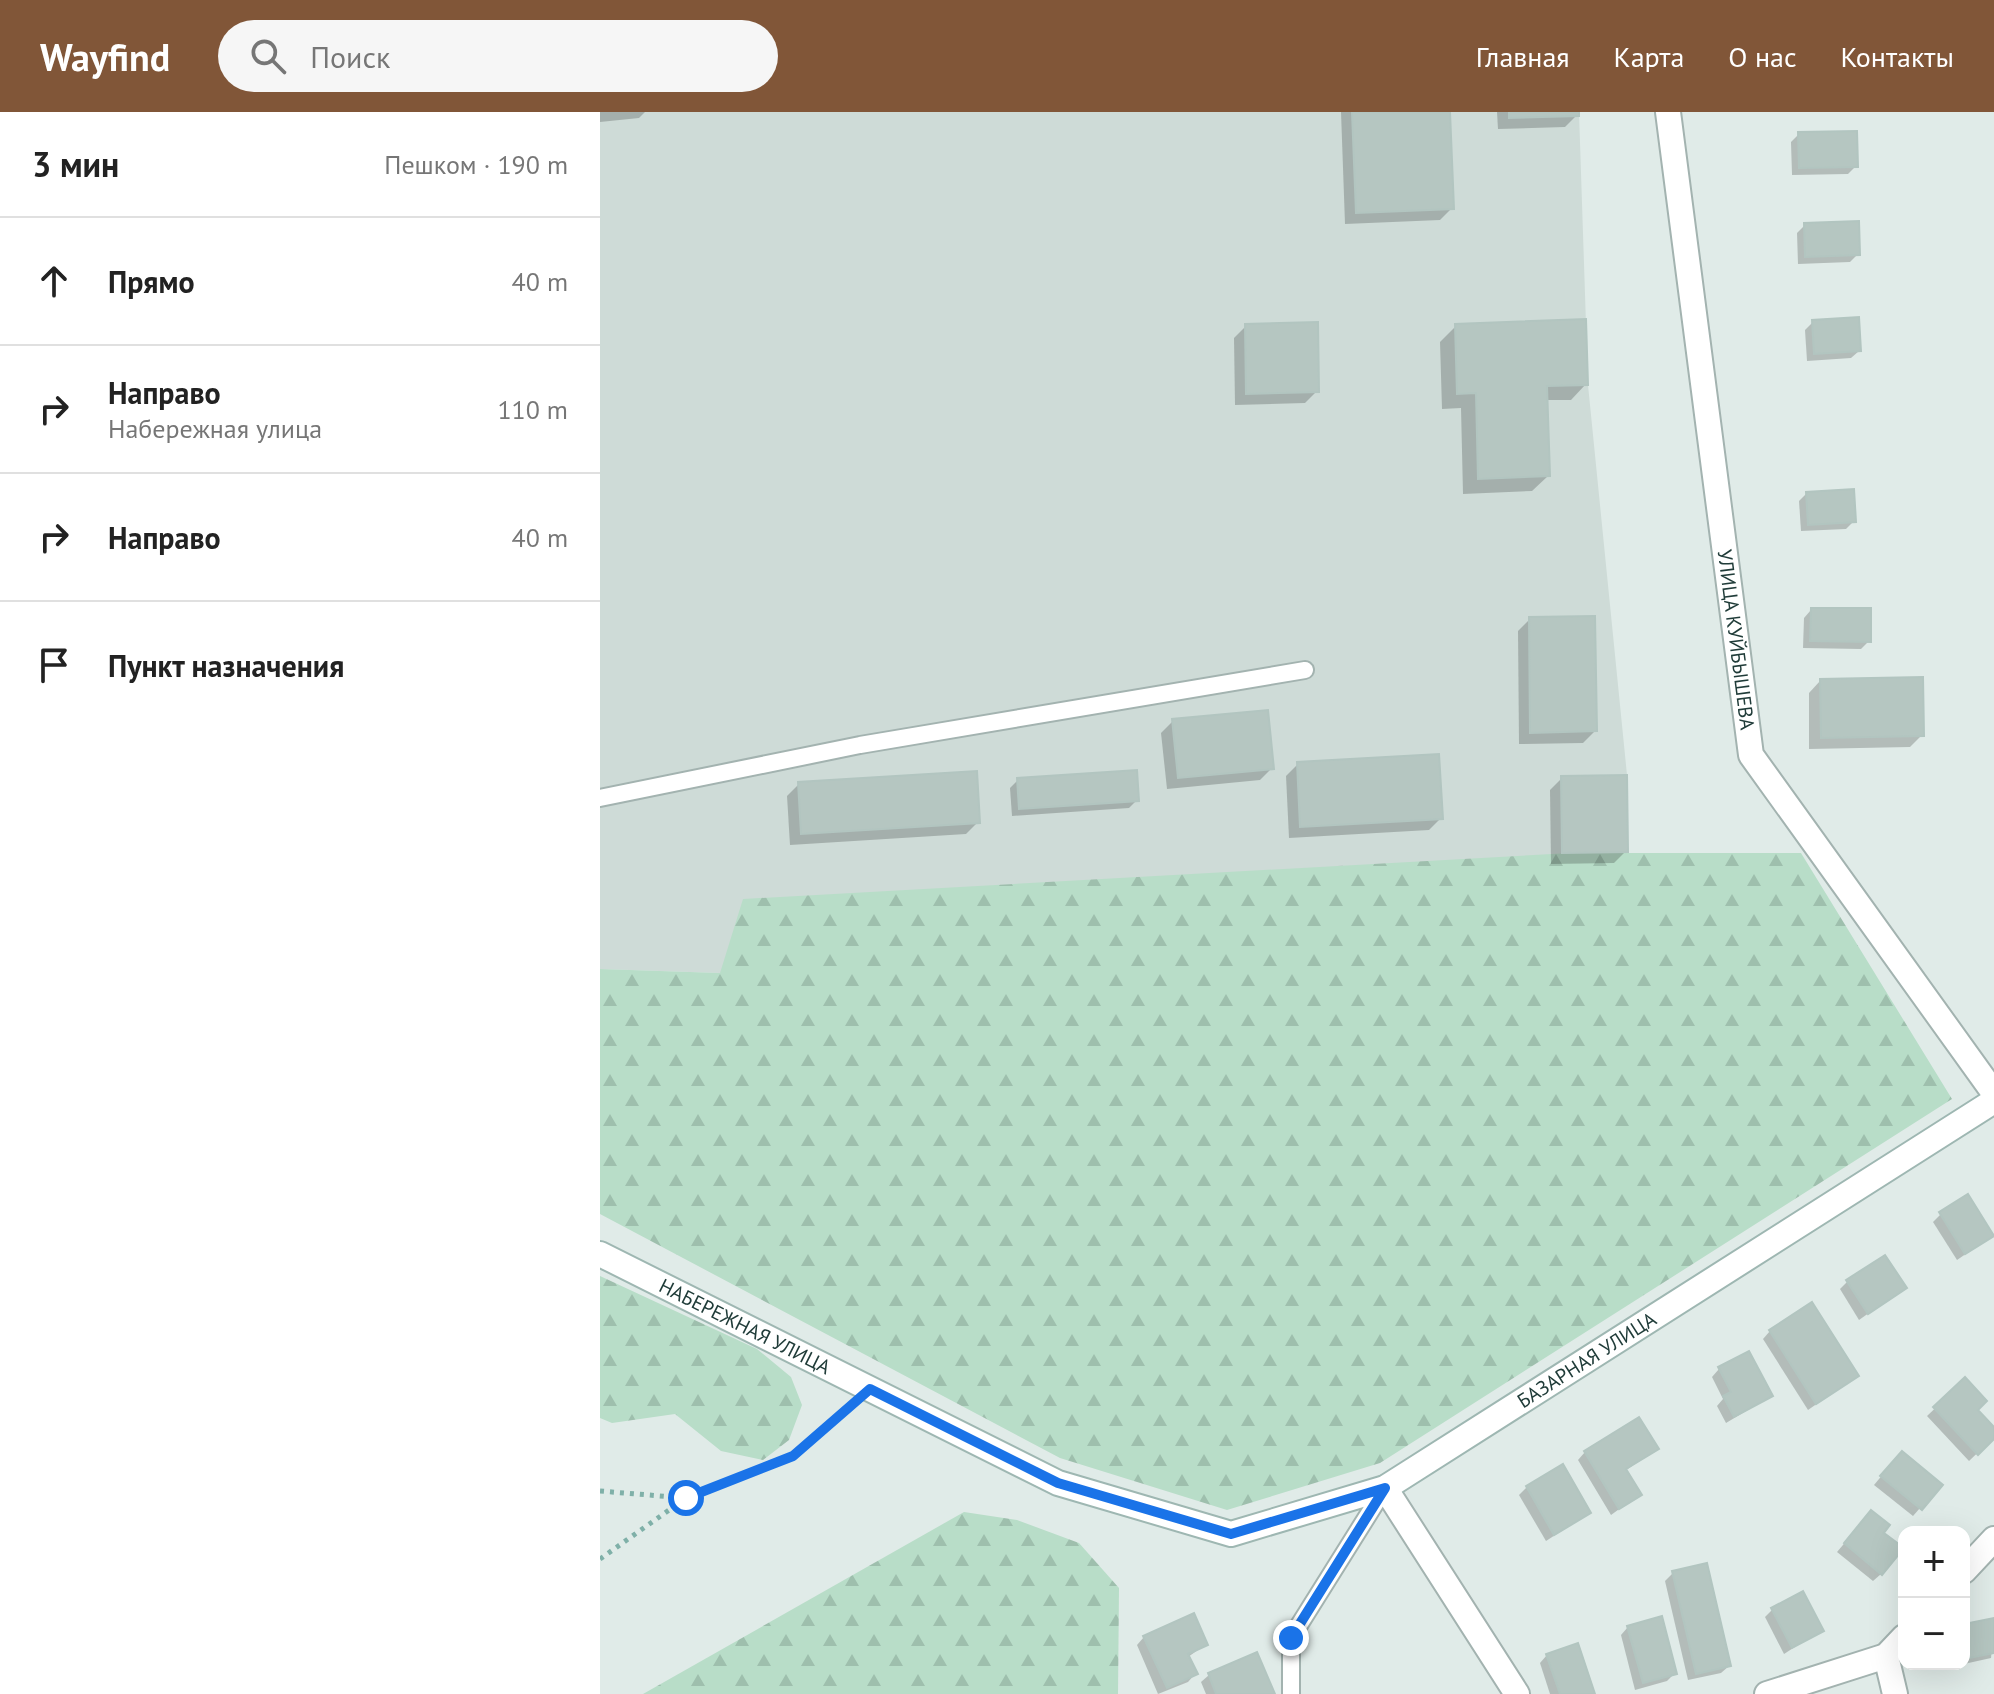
<!DOCTYPE html>
<html lang="ru">
<meta charset="utf-8">
<style>
body{margin:0;font-family:"PT Sans",sans-serif;background:#f6f6f6;color:#222}
.controls{position:absolute;right:24px;bottom:24px;display:grid;overflow:hidden;border-radius:16px;box-shadow:0 8px 32px #0002}
.controls button{width:72px;height:72px;display:grid;place-items:center;padding:0;border:0;border-bottom:2px solid #e0e0e0;background:#fff;color:#222;font:40px sans-serif}
.stop{position:absolute;width:24px;height:24px;margin:-18px;border:6px solid #1a73e8;border-radius:50%;background:#fff}
.stop.end{background:#1a73e8;border-color:#fff;box-shadow:0 2px 8px #0008}
.list{margin:0;padding:0;list-style:none}
h2{display:flex;justify-content:space-between;align-items:center;height:104px;margin:0;padding:0 32px;font-size:34px}
h2 small{font-size:26px;font-weight:400;color:#767676}
.list li{display:grid;grid-template-columns:52px 1fr auto;gap:24px;align-items:center;box-sizing:border-box;height:128px;padding:0 32px;border-top:2px solid #e0e0e0}
.list b{display:block;font-size:30px;white-space:nowrap}
.list p{margin:0;font-size:26px;white-space:nowrap;color:#767676}
.list em{font-size:26px;font-style:normal;color:#767676}
.icon{flex:none;width:44px;height:44px;fill:none;stroke:currentColor;stroke-width:2;stroke-linecap:round;stroke-linejoin:round}
.map{position:relative;flex:none;width:1394px;height:1582px;overflow:hidden}
header{display:flex;align-items:center;gap:48px;box-sizing:border-box;height:112px;padding:0 40px;background:#815638;color:#fff}
header strong{font-size:38px}
nav{display:flex;gap:44px;margin-inline-start:auto;font-size:28px}
.search{width:560px;height:72px;background:#f6f6f6;display:flex;align-items:center;gap:20px;box-sizing:border-box;padding:0 28px;border-radius:44px;color:#767676;font-size:30px}
main{display:flex}
aside{flex:1;background:#fff}
.map>svg:first-child{display:block}
.built{fill:#cedbd7}
.forest{fill:url(#forest-firs)}
.shadow{fill:#0003}
.building{fill:#b5c6c1;stroke:#b2c5c0;stroke-width:2}
.lines{fill:none;stroke-linecap:round;stroke-linejoin:round}
.service-casing{stroke:#a3b3b0;stroke-width:20}
.minor-casing{stroke:#a3b3b0;stroke-width:28}
.secondary-casing{stroke:#9eb7b2;stroke-width:28}
.path{stroke:#7fb0a8;stroke-width:5;stroke-dasharray:4 6;stroke-linecap:butt}
.service{stroke:#fff;stroke-width:16}
.minor{stroke:#fff;stroke-width:24}
.secondary{stroke:#fff;stroke-width:24}
.route{stroke:#1a73e8;stroke-width:10}
.labels{text-anchor:middle;stroke-width:6;stroke-linejoin:round;paint-order:stroke}
.street-label{font-size:20px;fill:#203c39;stroke:#f0f8f5}
</style>
<header>
<strong>Wayfind</strong>
<div class="search"><svg class="icon" aria-label="search" viewBox="0 0 24 24"><circle cx="10" cy="10" r="6"/><path d="M15 15l6 6"/></svg>Поиск</div>
<nav><a>Главная</a><a>Карта</a><a>О нас</a><a>Контакты</a></nav>
</header>
<main>
<aside>
<h2>3 мин<small>Пешком · 190 m</small></h2>
<ul class="list">
<li><svg class="icon" aria-label="ahead" viewBox="0 0 24 24"><path d="M12 20V5M6 11l6-6 6 6"/></svg><div><b>Прямо</b></div><em>40 m</em></li>
<li><svg class="icon" aria-label="right" viewBox="0 0 24 24"><path d="M7 20v-9h11M14 6l5 5-5 5"/></svg><div><b>Направо</b><p>Набережная улица</p></div><em>110 m</em></li>
<li><svg class="icon" aria-label="right" viewBox="0 0 24 24"><path d="M7 20v-9h11M14 6l5 5-5 5"/></svg><div><b>Направо</b></div><em>40 m</em></li>
<li><svg class="icon" aria-label="arrive" viewBox="0 0 24 24"><path d="M6 21V4h12l-3 4 3 4H6"/></svg><div><b>Пункт назначения</b></div></li>
</ul>
</aside>
<div class="map">
<svg width="1394" height="1582" viewBox="0 0 1394 1582">
<defs>
<pattern id="forest-firs" width="22" height="20" patternUnits="userSpaceOnUse" patternTransform="scale(2)"><rect width="22" height="20" fill="#b8ddc8"/><path d="M5 1l3.5 6h-7zM16 11l3.5 6h-7z" fill="#9ebfad"/></pattern>
</defs>
<rect width="100%" height="100%" fill="#e0ebe8"/>
<polygon class="built" points="0,0 979,0 988,273 1027,663 1028,740 970,741 120,861 0,857"/>
<g class="forest">
<polygon points="970,741 1201,741 1352,987 780,1351 627,1398 460,1346 0,1102 0,857 120,861 143,787"/>
<polygon points="0,1164 157,1237 191,1265 202,1293 189,1328 163,1348 121,1339 75,1302 12,1311 0,1306"/>
<polygon points="364,1400 417,1408 479,1431 519,1476 518,1582 43,1582"/>
</g>
<g class="shadow">
<polygon points="0,0 45,0 39,6 0,10"/>
<polygon points="741,0 848,0 852,96 840,108 745,112"/>
<polygon points="897,0 977,0 977,3 965,15 898,17"/>
<polygon points="1199,22 1256,54 1248,62 1192,63 1191,30"/>
<polygon points="1205,113 1258,142 1250,150 1198,152 1197,121"/>
<polygon points="1213,210 1259,239 1251,246 1207,249 1205,218"/>
<polygon points="646,214 717,279 705,291 635,293 634,226"/>
<polygon points="856,214 986,272 971,288 945,288 948,364 932,379 863,382 861,296 842,297 840,230"/>
<polygon points="1207,381 1254,409 1246,417 1201,419 1199,389"/>
<polygon points="1211,498 1269,529 1261,537 1203,536 1204,506"/>
<polygon points="930,507 995,619 983,631 919,632 918,519"/>
<polygon points="1220,569 1322,623 1310,635 1209,637 1209,581"/>
<polygon points="573,609 672,656 660,668 567,677 561,621"/>
<polygon points="698,652 841,706 829,718 689,726 686,664"/>
<polygon points="962,666 1026,739 1014,751 951,752 950,678"/>
<polygon points="418,668 537,688 529,696 412,704 410,676"/>
<polygon points="199,672 378,710 366,722 190,733 187,684"/>
<polygon points="1341,1102 1392,1124 1357,1148 1333,1110"/>
<polygon points="1248,1169 1304,1176 1259,1208 1240,1177"/>
<polygon points="1170,1219 1257,1264 1208,1298 1163,1227"/>
<polygon points="1119,1257 1171,1284 1126,1311 1117,1294 1123,1287 1112,1265"/>
<polygon points="1365,1268 1375,1298 1394,1318 1394,1325 1369,1349 1327,1304"/>
<polygon points="1056,1337 1025,1359 1040,1382 1011,1403 978,1348 985,1340"/>
<polygon points="1294,1349 1340,1373 1313,1404 1274,1373"/>
<polygon points="927,1375 989,1401 946,1429 919,1383"/>
<polygon points="1264,1408 1281,1462 1273,1469 1237,1440"/>
<polygon points="1073,1461 1129,1554 1121,1561 1088,1568 1065,1469"/>
<polygon points="1172,1498 1221,1518 1184,1542 1165,1505"/>
<polygon points="1364,1514 1394,1515 1391,1546 1364,1552"/>
<polygon points="1028,1515 1075,1561 1067,1569 1035,1578 1021,1523"/>
<polygon points="544,1525 605,1533 588,1545 595,1562 588,1570 558,1582 537,1533"/>
<polygon points="947,1543 993,1582 950,1582 940,1551"/>
<polygon points="1344,1552 1364,1552 1345,1556"/>
<polygon points="609,1563 672,1582 606,1582 601,1570"/>
</g>
<g class="building">
<polygon points="752,0 850,0 854,97 756,101"/>
<polygon points="909,0 979,0 979,4 909,6"/>
<polygon points="1257,19 1258,55 1199,56 1198,20"/>
<polygon points="1259,109 1260,143 1205,145 1204,111"/>
<polygon points="1259,205 1261,239 1214,242 1212,208"/>
<polygon points="986,207 988,273 947,274 950,364 878,367 876,281 857,282 855,212"/>
<polygon points="718,210 719,280 646,282 645,212"/>
<polygon points="1254,377 1256,410 1208,413 1206,380"/>
<polygon points="1211,496 1271,496 1271,530 1210,529"/>
<polygon points="995,504 997,619 930,621 929,505"/>
<polygon points="1323,565 1324,624 1221,626 1220,567"/>
<polygon points="668,598 674,657 578,666 572,607"/>
<polygon points="839,642 843,707 700,715 697,650"/>
<polygon points="537,658 539,689 419,697 417,666"/>
<polygon points="377,659 380,711 201,722 198,670"/>
<polygon points="1027,663 1028,740 962,741 961,664"/>
<polygon points="1368,1082 1394,1124 1365,1142 1339,1100"/>
<polygon points="1285,1143 1307,1176 1268,1202 1246,1168"/>
<polygon points="1212,1190 1259,1264 1216,1292 1169,1218"/>
<polygon points="1149,1239 1173,1284 1134,1305 1123,1284 1131,1280 1118,1255"/>
<polygon points="1365,1265 1387,1289 1378,1298 1394,1315 1394,1327 1378,1343 1333,1295"/>
<polygon points="1039,1305 1059,1337 1026,1357 1042,1383 1019,1397 984,1339"/>
<polygon points="1302,1339 1343,1373 1322,1398 1280,1364"/>
<polygon points="963,1352 991,1401 954,1423 926,1374"/>
<polygon points="1271,1398 1290,1413 1284,1421 1304,1436 1282,1463 1244,1431"/>
<polygon points="1107,1451 1131,1554 1096,1562 1072,1459"/>
<polygon points="1203,1479 1224,1519 1192,1536 1171,1496"/>
<polygon points="594,1501 608,1533 588,1542 598,1562 567,1576 543,1524"/>
<polygon points="1062,1504 1077,1562 1043,1571 1027,1514"/>
<polygon points="1394,1506 1394,1541 1364,1547 1364,1512"/>
<polygon points="978,1531 995,1582 960,1582 946,1542"/>
<polygon points="657,1540 675,1582 616,1582 608,1561"/>
</g>
<g class="lines">
<g class="service-casing">
<g id="service">
<polyline points="0,686 260,633 705,558"/>
<polyline points="691,1582 691,1526 785,1376"/>
</g>
</g>
<g class="minor-casing">
<g id="minor">
<path id="s1" d="M1068 0 1151 643 1394 981"/>
<polyline points="785,1376 917,1582"/>
<polyline points="1364,1459 1394,1427"/>
<polyline points="1286,1544 1295,1582"/>
<polyline points="1167,1582 1286,1544 1304,1525"/>
</g>
</g>
<g class="secondary-casing">
<g id="secondary">
<path id="s2" d="M0 1142 458 1371 631 1422 785 1376 1394 989"/>
</g>
</g>
<g class="path">
<polyline points="0,1379 85,1386"/>
<polyline points="0,1447 86,1386 193,1344 249,1295"/>
</g>
<use href="#service" class="service"/>
<use href="#minor" class="minor"/>
<use href="#secondary" class="secondary"/>
</g>
<g class="lines">
<polyline class="route" points="86,1386 193,1344 270,1277 458,1371 631,1422 785,1376 691,1526"/>
</g>
<g class="labels">
<g class="street-label">
<text dy="7" stroke="none"><textPath href="#s1" startOffset="532">УЛИЦА КУЙБЫШЕВА</textPath></text>
<text dy="7" stroke="none"><textPath href="#s2" startOffset="162">НАБЕРЕЖНАЯ УЛИЦА</textPath></text>
<text dy="7" stroke="none"><textPath href="#s2" startOffset="1092">БАЗАРНАЯ УЛИЦА</textPath></text>
</g>
</g>
</svg>
<div class="controls">
<button>+</button>
<button>−</button>
</div>
<div class="stop" style="left:86px;top:1386px"></div>
<div class="stop end" style="left:691px;top:1526px"></div>
</div>
</main>
